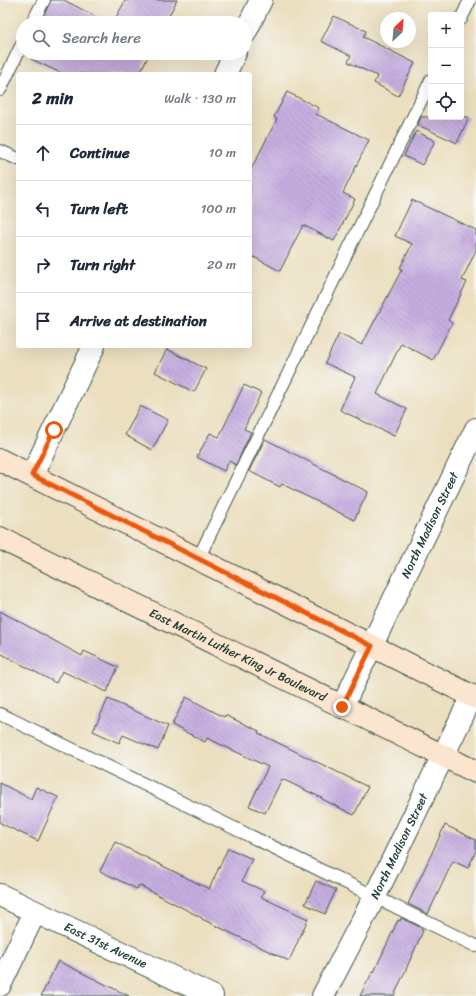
<!DOCTYPE html>
<meta charset="utf-8">
<style>
body{margin:0;font-family:Sriracha,sans-serif;background:#f6f6f7;color:#1f2937}
.controls{position:absolute;right:12px;top:12px;display:grid;overflow:hidden;border-radius:4px;box-shadow:0 4px 16px #0002}
.controls button{width:36px;height:36px;display:grid;place-items:center;padding:0;border:0;border-bottom:1px solid #e0e1e3;background:#fff;color:#1f2937;font:20px sans-serif}
.compass{position:absolute;left:380px;top:12px;width:36px;height:36px;border-radius:50%;background:#fff;box-shadow:0 4px 16px #0002;rotate:26deg}
.stop{position:absolute;width:12px;height:12px;margin:-9px;border:3px solid #ea580c;border-radius:50%;background:#fff}
.stop.end{background:#ea580c;border-color:#fff;box-shadow:0 1px 4px #0008}
.list{margin:0;padding:0;list-style:none}
h2{display:flex;justify-content:space-between;align-items:center;height:52px;margin:0;padding:0 16px;font-size:17px}
h2 small{font-size:13px;font-weight:400;color:#747a83}
.list li{display:grid;grid-template-columns:26px 1fr auto;gap:12px;align-items:center;box-sizing:border-box;height:56px;padding:0 16px;border-top:1px solid #e0e1e3}
.list b{display:block;font-size:15px;white-space:nowrap}
.list em{font-size:13px;font-style:normal;color:#747a83}
.icon{flex:none;width:22px;height:22px;fill:none;stroke:currentColor;stroke-width:2;stroke-linecap:round;stroke-linejoin:round}
.map{position:relative;flex:none;width:476px;height:996px;overflow:hidden}
.search{position:absolute;background:#fff;box-shadow:0 4px 16px #0002;left:16px;top:16px;width:236px;height:44px;display:flex;align-items:center;gap:10px;box-sizing:border-box;padding:0 14px;border-radius:22px;color:#747a83;font-size:15px}
.panel{position:absolute;background:#fff;box-shadow:0 4px 16px #0002;left:16px;top:72px;width:236px;height:276px;border-radius:4px}
.map>svg:first-child{display:block}
.building{fill:url(#building-back-hatch)}
.lines{fill:none;stroke-linecap:round;stroke-linejoin:round}
.lane-casing{stroke:#3e5549;stroke-width:14}
.street-casing{stroke:#3e5549;stroke-width:24}
.secondary-casing{stroke:#3e5549;stroke-width:24}
.lane{stroke:#fff;stroke-width:12}
.street{stroke:#fff;stroke-width:22}
.secondary{stroke:#fbe5cf;stroke-width:22}
.route{stroke:#ea580c;stroke-width:5}
.labels{text-anchor:middle;stroke-width:3;stroke-linejoin:round;paint-order:stroke}
.street-label{font-size:12px;fill:#1f3d34;stroke:#f6f6f2}
</style>
<div class="map">
<svg width="476" height="996" viewBox="0 0 476 996">
<defs>
<pattern id="building-back-hatch" width="6" height="6" patternUnits="userSpaceOnUse"><rect width="6" height="6" fill="#c8aee1"/><path d="M-1 5l2 2M0 0l6 6M5-1l2 2" fill="none" stroke="#a28fb7"/></pattern>
</defs>
<rect width="100%" height="100%" fill="#f6f6f2"/>
<filter id="ink" filterUnits="userSpaceOnUse"><feTurbulence type="fractalNoise" baseFrequency=".025" numOctaves="2"/><feDisplacementMap in="SourceGraphic" scale="8" xChannelSelector="R" yChannelSelector="G"/><feConvolveMatrix kernelMatrix="1 2 1 2 8 2 1 2 1" color-interpolation-filters="sRGB"/></filter>
<filter id="wash" filterUnits="userSpaceOnUse"><feTurbulence type="fractalNoise" baseFrequency=".012" numOctaves="4" result="noise"/><feDisplacementMap in="SourceGraphic" scale="16" xChannelSelector="R" yChannelSelector="G"/><feGaussianBlur stdDeviation="0.9" result="paint"/><feColorMatrix in="noise" values="0 0 0 0 0 0 0 0 0 0 0 0 0 0 0 0 0 1.4 0 .05"/><feComposite in="paint" operator="in"/></filter>
<g filter="url(#wash)">
<rect width="100%" height="100%" fill="#ecdfbf"/>
<g id="blocks">
<g class="building">
<polygon points="51,0 64,0 108,23 40,23"/>
<polygon points="130,0 177,0 165,23 113,23 125,1"/>
<polygon points="334,16 366,31 363,37 415,63 398,96 374,83 377,76 348,62 351,56 321,41"/>
<polygon points="34,53 150,53 139,74 63,74 31,59"/>
<polygon points="287,92 319,108 316,114 369,140 343,193 355,199 334,241 303,225 280,271 250,255 250,171 277,119 274,117"/>
<polygon points="421,117 469,117 457,143 418,125"/>
<polygon points="416,131 435,141 422,165 404,156"/>
<polygon points="412,200 476,230 476,250 462,280 467,282 448,320 452,323 433,360 401,343 377,394 407,409 394,436 340,410 355,377 325,363 339,334 362,345 402,269 400,268 412,244 395,236"/>
<polygon points="167,349 206,369 194,392 155,372"/>
<polygon points="244,385 261,393 244,429 251,432 236,465 229,461 224,471 197,457 210,433 219,437"/>
<polygon points="140,406 168,420 152,450 125,435"/>
<polygon points="265,439 368,492 354,520 282,484 280,487 249,471"/>
<polygon points="0,611 82,656 84,651 118,667 107,692 62,671 56,683 0,653"/>
<polygon points="186,697 224,717 225,715 259,731 258,733 368,787 354,815 322,799 322,798 282,779 265,813 249,806 268,767 207,738 205,742 172,725"/>
<polygon points="108,699 168,726 158,750 123,735 119,743 93,731"/>
<polygon points="0,783 31,799 36,787 58,797 38,841 0,823"/>
<polygon points="445,825 476,840 476,851 468,868 453,861 428,914 408,904"/>
<polygon points="115,842 209,889 228,848 252,859 242,881 264,891 261,897 308,919 289,961 202,919 202,918 139,885 137,889 100,871"/>
<polygon points="316,881 336,890 325,914 305,904"/>
<polygon points="401,918 422,928 421,930 423,931 394,996 360,996 373,971 374,972 398,920 400,921"/>
<polygon points="58,961 129,996 41,996"/>
</g>
</g>
</g>
<g filter="url(#ink)">
<use href="#blocks" fill-opacity="0" stroke="#3e5549" stroke-width="1"/>
<g class="lines">
<g class="lane-casing">
<g id="lane">
<polyline points="461,19 470,0"/>
<polyline points="32,23 44,0"/>
<polyline points="0,90 23,42"/>
<polyline points="0,151 18,159"/>
<polyline points="198,559 431,80"/>
<polyline points="0,714 476,946"/>
</g>
</g>
<g class="street-casing">
<g id="street">
<polyline points="245,33 261,0"/>
<polyline points="225,74 235,53"/>
<polyline points="32,475 94,346"/>
<path id="s1" d="M342 707 476 429"/>
<path id="s2" d="M0 895 212 996"/>
<polyline points="0,985 35,912"/>
<path id="s3" d="M323 996 375 896 472 696"/>
</g>
</g>
<g class="secondary-casing">
<g id="secondary">
<polyline points="0,460 476,698"/>
<path id="s4" d="M0 538 476 772"/>
</g>
</g>
<use href="#lane" class="lane"/>
<use href="#street" class="street"/>
<use href="#secondary" class="secondary"/>
</g>
</g>
<g class="lines" filter="url(#ink)">
<polyline class="route" points="54,430 32,475 372,646 342,707"/>
</g>
<g class="labels">
<g class="street-label">
<text dy="4" stroke="none"><textPath href="#s1" startOffset="202">North Madison Street</textPath></text>
<text dy="4" stroke="none"><textPath href="#s4" startOffset="265">East Martin Luther King Jr Boulevard</textPath></text>
<text dy="4" stroke="none"><textPath href="#s3" startOffset="168">North Madison Street</textPath></text>
<text dy="4" stroke="none"><textPath href="#s2" startOffset="117">East 31st Avenue</textPath></text>
</g>
</g>
</svg>
<div class="controls">
<button>+</button>
<button>−</button>
<button><svg class="icon" aria-label="locate" viewBox="0 0 24 24"><circle cx="12" cy="12" r="6"/><path d="M12 2v4M12 18v4M2 12h4M18 12h4"/></svg></button>
</div>
<svg class="compass" viewBox="-18 -18 36 36"><path d="M0-13l5 13h-10z" fill="#e53935"/><path d="M0 13l5-13h-10z" fill="#747a83"/></svg>
<div class="stop" style="left:54px;top:430px"></div>
<div class="stop end" style="left:342px;top:707px"></div>
<div class="search"><svg class="icon" aria-label="search" viewBox="0 0 24 24"><circle cx="10" cy="10" r="6"/><path d="M15 15l6 6"/></svg>Search here</div>
<section class="panel">
<h2>2 min<small>Walk · 130 m</small></h2>
<ul class="list">
<li><svg class="icon" aria-label="ahead" viewBox="0 0 24 24"><path d="M12 20V5M6 11l6-6 6 6"/></svg><div><b>Continue</b></div><em>10 m</em></li>
<li><svg class="icon" aria-label="left" viewBox="0 0 24 24"><path d="M17 20v-9H6M10 6l-5 5 5 5"/></svg><div><b>Turn left</b></div><em>100 m</em></li>
<li><svg class="icon" aria-label="right" viewBox="0 0 24 24"><path d="M7 20v-9h11M14 6l5 5-5 5"/></svg><div><b>Turn right</b></div><em>20 m</em></li>
<li><svg class="icon" aria-label="arrive" viewBox="0 0 24 24"><path d="M6 21V4h12l-3 4 3 4H6"/></svg><div><b>Arrive at destination</b></div></li>
</ul>
</section>
</div>
